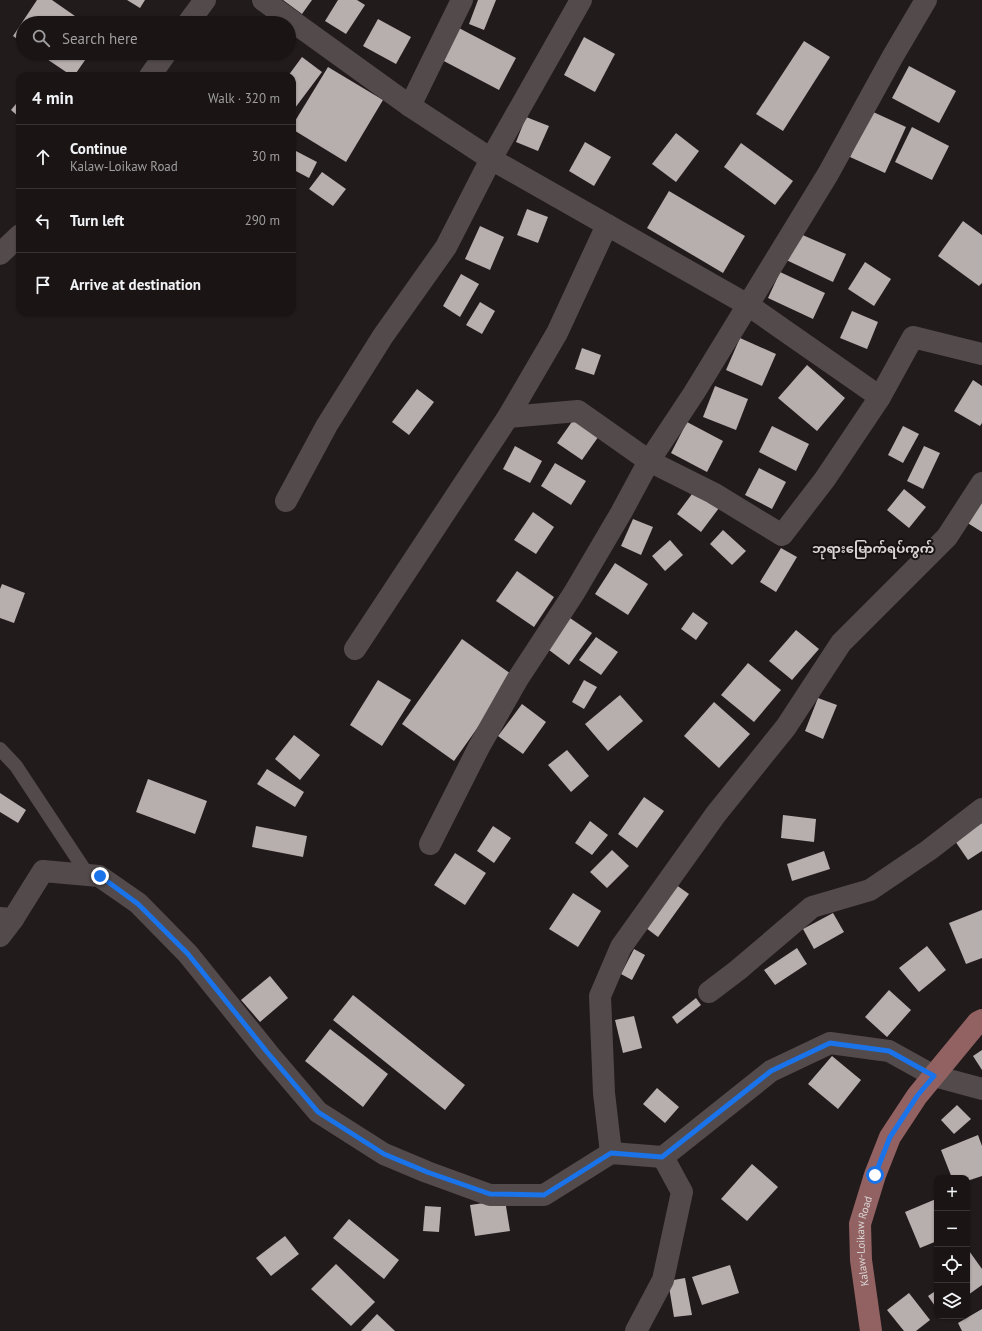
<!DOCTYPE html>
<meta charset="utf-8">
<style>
body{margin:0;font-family:"PT Sans","Noto Sans Myanmar",sans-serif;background:#272122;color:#f1f3f6}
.controls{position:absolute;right:12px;bottom:12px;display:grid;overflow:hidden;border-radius:8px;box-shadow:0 1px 3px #0004}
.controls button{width:36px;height:36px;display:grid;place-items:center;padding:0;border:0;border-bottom:1px solid #383334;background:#1a1414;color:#f1f3f6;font:20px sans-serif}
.stop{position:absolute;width:12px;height:12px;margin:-9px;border:3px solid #1a73e8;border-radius:50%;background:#fff}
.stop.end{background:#1a73e8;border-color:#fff;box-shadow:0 1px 4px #0008}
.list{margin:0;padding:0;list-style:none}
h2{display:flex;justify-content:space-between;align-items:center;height:52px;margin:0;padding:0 16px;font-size:17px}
h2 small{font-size:13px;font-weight:400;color:#9f9ea0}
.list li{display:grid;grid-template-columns:26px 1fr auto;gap:12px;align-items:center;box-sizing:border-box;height:64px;padding:0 16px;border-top:1px solid #383334}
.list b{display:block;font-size:15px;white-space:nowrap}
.list p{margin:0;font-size:13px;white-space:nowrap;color:#9f9ea0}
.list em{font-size:13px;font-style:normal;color:#9f9ea0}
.icon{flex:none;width:22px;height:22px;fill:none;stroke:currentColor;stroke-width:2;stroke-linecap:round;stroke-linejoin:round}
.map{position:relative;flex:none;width:982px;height:1331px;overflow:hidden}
.search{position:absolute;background:#1a1414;box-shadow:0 1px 3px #0004;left:16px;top:16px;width:280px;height:44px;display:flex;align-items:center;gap:10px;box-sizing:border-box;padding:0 14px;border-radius:22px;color:#9f9ea0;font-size:15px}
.panel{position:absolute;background:#1a1414;box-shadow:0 1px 3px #0004;left:16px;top:72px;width:280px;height:244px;border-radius:12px}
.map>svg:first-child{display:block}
.building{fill:#b7aeae}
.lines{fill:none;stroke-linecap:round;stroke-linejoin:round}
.lane{stroke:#534b4b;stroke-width:14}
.street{stroke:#534b4b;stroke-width:22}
.primary{stroke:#926162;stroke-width:22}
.route{stroke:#1a73e8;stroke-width:5}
.labels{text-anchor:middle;stroke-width:4;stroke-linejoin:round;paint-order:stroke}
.street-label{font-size:11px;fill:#dad5d5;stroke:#191212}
.quarter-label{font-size:13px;font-weight:bold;fill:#dad5d5;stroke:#191212}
</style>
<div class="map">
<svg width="982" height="1331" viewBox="0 0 982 1331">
<rect width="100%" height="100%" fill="#221b1b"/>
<g class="building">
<polygon points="37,0 52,0 85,23 23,23 23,43 13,36"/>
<polygon points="127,0 145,0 140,8"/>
<polygon points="283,0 312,0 302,14"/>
<polygon points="338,0 357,0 365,5 346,34 325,21"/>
<polygon points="478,0 496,0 484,30 469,24"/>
<polygon points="378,19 411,37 396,64 363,46"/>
<polygon points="457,27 516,58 499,90 440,59"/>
<polygon points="584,37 615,54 595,92 564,75"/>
<polygon points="804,41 830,57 783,131 756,114"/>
<polygon points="38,53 90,53 74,76 72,76"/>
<polygon points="302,57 322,72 292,112 292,76 288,76"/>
<polygon points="909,66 956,91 939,123 892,98"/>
<polygon points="328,67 383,100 346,162 292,129 292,126"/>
<polygon points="20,99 20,118 11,110"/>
<polygon points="871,111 906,127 885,173 850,157"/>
<polygon points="526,117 549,126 538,151 516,142"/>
<polygon points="912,127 949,146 932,180 895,162"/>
<polygon points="676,133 699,151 676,182 652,164"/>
<polygon points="585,142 611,157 594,186 569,171"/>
<polygon points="741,143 793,181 775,205 724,167"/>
<polygon points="294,150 317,162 309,178 292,169 292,153"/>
<polygon points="322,172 346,189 333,206 309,189"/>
<polygon points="669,191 745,236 723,273 647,228"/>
<polygon points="527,209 548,217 538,243 517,235"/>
<polygon points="963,221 982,235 982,283 979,286 938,256"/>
<polygon points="480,226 504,237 490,270 465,259"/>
<polygon points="798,233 846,254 833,282 782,258"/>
<polygon points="865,262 891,279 874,306 848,289"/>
<polygon points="780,272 825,293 813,319 768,298"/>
<polygon points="461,274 479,284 460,317 443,306"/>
<polygon points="480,302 495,311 482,334 466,325"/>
<polygon points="852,311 878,322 867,349 840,338"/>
<polygon points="740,338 776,354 762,386 726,370"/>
<polygon points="582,348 601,355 594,375 575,369"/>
<polygon points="807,365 845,398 817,431 778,398"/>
<polygon points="973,380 982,386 982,423 980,426 954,411"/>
<polygon points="715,386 748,399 736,430 703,417"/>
<polygon points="417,389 434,402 409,435 392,422"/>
<polygon points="576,416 601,433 582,460 557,443"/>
<polygon points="687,422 723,441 707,472 671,453"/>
<polygon points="772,426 809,444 796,471 759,452"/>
<polygon points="903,426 919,434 903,463 888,455"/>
<polygon points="515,446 542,461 530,483 503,469"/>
<polygon points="924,446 940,453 923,489 907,481"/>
<polygon points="555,463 586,481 571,505 541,486"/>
<polygon points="759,468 786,482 772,509 745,495"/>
<polygon points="904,489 926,507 909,528 887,510"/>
<polygon points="695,490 719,508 701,532 677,514"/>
<polygon points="982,496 982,532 966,522"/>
<polygon points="533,512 554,527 536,554 514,540"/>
<polygon points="633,519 653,527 641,555 621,546"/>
<polygon points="723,530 746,551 732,565 710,544"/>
<polygon points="670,540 683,555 665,571 652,556"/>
<polygon points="781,548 797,557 776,592 760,582"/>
<polygon points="615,563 648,584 628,615 595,594"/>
<polygon points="517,571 554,597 534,627 496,601"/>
<polygon points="2,584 25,593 14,623 0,618 0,589"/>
<polygon points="693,612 708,623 696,640 681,629"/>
<polygon points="567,616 592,633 569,665 545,647"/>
<polygon points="796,630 819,649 792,680 769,661"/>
<polygon points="596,637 618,652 601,675 579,660"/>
<polygon points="462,639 514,676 454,761 402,724"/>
<polygon points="748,663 781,690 754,722 721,695"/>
<polygon points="378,680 411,700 382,746 350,725"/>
<polygon points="584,680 597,687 584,709 572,702"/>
<polygon points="620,695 643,721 608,751 585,724"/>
<polygon points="818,698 837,705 823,739 805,731"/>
<polygon points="714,702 750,734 719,768 684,736"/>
<polygon points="522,704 546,722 523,754 498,736"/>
<polygon points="294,735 320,755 300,780 275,759"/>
<polygon points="567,750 589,776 571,792 548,765"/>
<polygon points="267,769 304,792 295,807 257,784"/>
<polygon points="148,779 207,801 195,834 136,812"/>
<polygon points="0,793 26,810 18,823 0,812"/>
<polygon points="644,797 664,811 637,848 618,834"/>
<polygon points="783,815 816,819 814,842 781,838"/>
<polygon points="590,821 608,835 592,855 575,843"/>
<polygon points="982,823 982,851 968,860 955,841"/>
<polygon points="256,826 307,836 303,857 252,847"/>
<polygon points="493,826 511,838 494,863 477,851"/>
<polygon points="612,850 629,866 607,888 590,872"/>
<polygon points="824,851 830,869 792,881 787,864"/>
<polygon points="455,853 486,873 465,905 434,885"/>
<polygon points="672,882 689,894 658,937 642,925"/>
<polygon points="573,893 601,911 578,947 549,929"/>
<polygon points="982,910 982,958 966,964 949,923"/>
<polygon points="833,913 844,932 814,949 803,929"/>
<polygon points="927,946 946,970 919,992 899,968"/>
<polygon points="797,948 807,964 775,985 764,970"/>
<polygon points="634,949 645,955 632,980 621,974"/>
<polygon points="270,976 288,998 260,1022 241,1000"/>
<polygon points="889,990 911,1010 887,1037 865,1017"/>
<polygon points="353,995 465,1085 445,1110 333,1020"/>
<polygon points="696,998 701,1005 677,1024 672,1017"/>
<polygon points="634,1016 642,1048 623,1053 615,1020"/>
<polygon points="330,1029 388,1074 363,1107 305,1061"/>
<polygon points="982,1050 982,1070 973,1056"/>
<polygon points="832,1056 861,1080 838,1109 808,1084"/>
<polygon points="657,1088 679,1107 665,1123 643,1104"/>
<polygon points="957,1105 971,1119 954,1134 941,1120"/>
<polygon points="978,1135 982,1146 982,1176 967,1181 967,1178 952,1178 941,1150"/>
<polygon points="752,1164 778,1187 747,1221 721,1199"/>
<polygon points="936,1199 937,1241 920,1248 905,1212"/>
<polygon points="505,1200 510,1231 475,1236 470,1205"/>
<polygon points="425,1206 441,1207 439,1232 423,1231"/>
<polygon points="349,1219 399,1260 384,1279 333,1238"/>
<polygon points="285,1236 299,1254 271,1276 256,1258"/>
<polygon points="967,1248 982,1269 982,1285 968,1295 967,1293"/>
<polygon points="336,1264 375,1302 351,1326 311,1289"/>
<polygon points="730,1265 739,1293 702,1305 692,1277"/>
<polygon points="685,1278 692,1315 674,1317 668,1281"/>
<polygon points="937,1290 937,1309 928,1296"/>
<polygon points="909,1293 930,1320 916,1331 904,1331 887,1310"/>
<polygon points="982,1309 982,1331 962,1331 958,1323"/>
<polygon points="377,1314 395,1331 361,1331"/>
</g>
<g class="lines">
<polyline class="lane" points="0,749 16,766 88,875"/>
<g class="street">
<polyline points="263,0 410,106 491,159 748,305 880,397"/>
<polyline points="188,23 205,0"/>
<polyline points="150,76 166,53"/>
<polyline points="410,106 462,0"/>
<polyline points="0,254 20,235"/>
<polyline points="508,417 578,411 649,461 713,493 782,535 825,479 880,397 913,337 982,354"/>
<polyline points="286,501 327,425 383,336 446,247 491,159 581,0"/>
<polyline points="355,649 508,417 557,333 607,225"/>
<polyline points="430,844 479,747 517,680 574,593 621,513 649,461 694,393 828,174 893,56 926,0"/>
<polyline points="0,918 13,919 43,871 99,876 138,903 188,954 267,1052 318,1112 384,1154 427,1172 490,1195 544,1195 611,1153 663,1157 771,1071 830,1043 889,1051 934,1076 982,1089"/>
<polyline points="0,936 13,919"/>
<polyline points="709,992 738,970 812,907 870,890 929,850 982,809"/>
<polyline points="611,1153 604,1093 600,996 621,947 716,814 786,727 841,643 947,537 982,483"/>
<polyline points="636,1331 663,1280 682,1192 663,1157"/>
</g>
<path class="primary" id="s1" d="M871 1331 861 1260 860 1224 875 1175 890 1137 917 1096 978 1022 982 1020"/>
</g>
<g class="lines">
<polyline class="route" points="100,876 138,904 188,954 267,1052 318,1112 384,1154 427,1172 490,1194 544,1195 611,1153 662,1157 771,1071 830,1043 889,1051 934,1076 917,1096 890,1137 875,1175"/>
</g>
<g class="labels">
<g class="street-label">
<text dy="4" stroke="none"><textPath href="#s1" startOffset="91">Kalaw-Loikaw Road</textPath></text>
</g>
<g class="quarter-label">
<text x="873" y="553">ဘုရားမြောက်ရပ်ကွက်</text>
</g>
</g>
</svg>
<div class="controls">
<button>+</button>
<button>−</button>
<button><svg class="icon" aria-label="locate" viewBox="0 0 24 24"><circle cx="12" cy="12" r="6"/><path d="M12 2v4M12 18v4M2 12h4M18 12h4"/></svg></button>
<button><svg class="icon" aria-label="layers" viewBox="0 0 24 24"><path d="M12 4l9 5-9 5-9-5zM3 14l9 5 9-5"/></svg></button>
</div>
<div class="stop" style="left:875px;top:1175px"></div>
<div class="stop end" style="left:100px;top:876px"></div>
<div class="search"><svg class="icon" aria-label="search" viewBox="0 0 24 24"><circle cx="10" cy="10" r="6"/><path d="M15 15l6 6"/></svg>Search here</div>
<section class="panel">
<h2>4 min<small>Walk · 320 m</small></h2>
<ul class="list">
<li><svg class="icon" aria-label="ahead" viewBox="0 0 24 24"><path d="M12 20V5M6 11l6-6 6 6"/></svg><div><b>Continue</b><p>Kalaw-Loikaw Road</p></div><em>30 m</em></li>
<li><svg class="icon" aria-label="left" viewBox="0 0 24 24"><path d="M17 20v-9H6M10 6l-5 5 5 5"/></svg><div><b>Turn left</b></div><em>290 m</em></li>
<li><svg class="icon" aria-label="arrive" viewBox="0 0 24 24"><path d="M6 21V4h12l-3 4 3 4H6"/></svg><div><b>Arrive at destination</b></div></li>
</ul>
</section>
</div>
